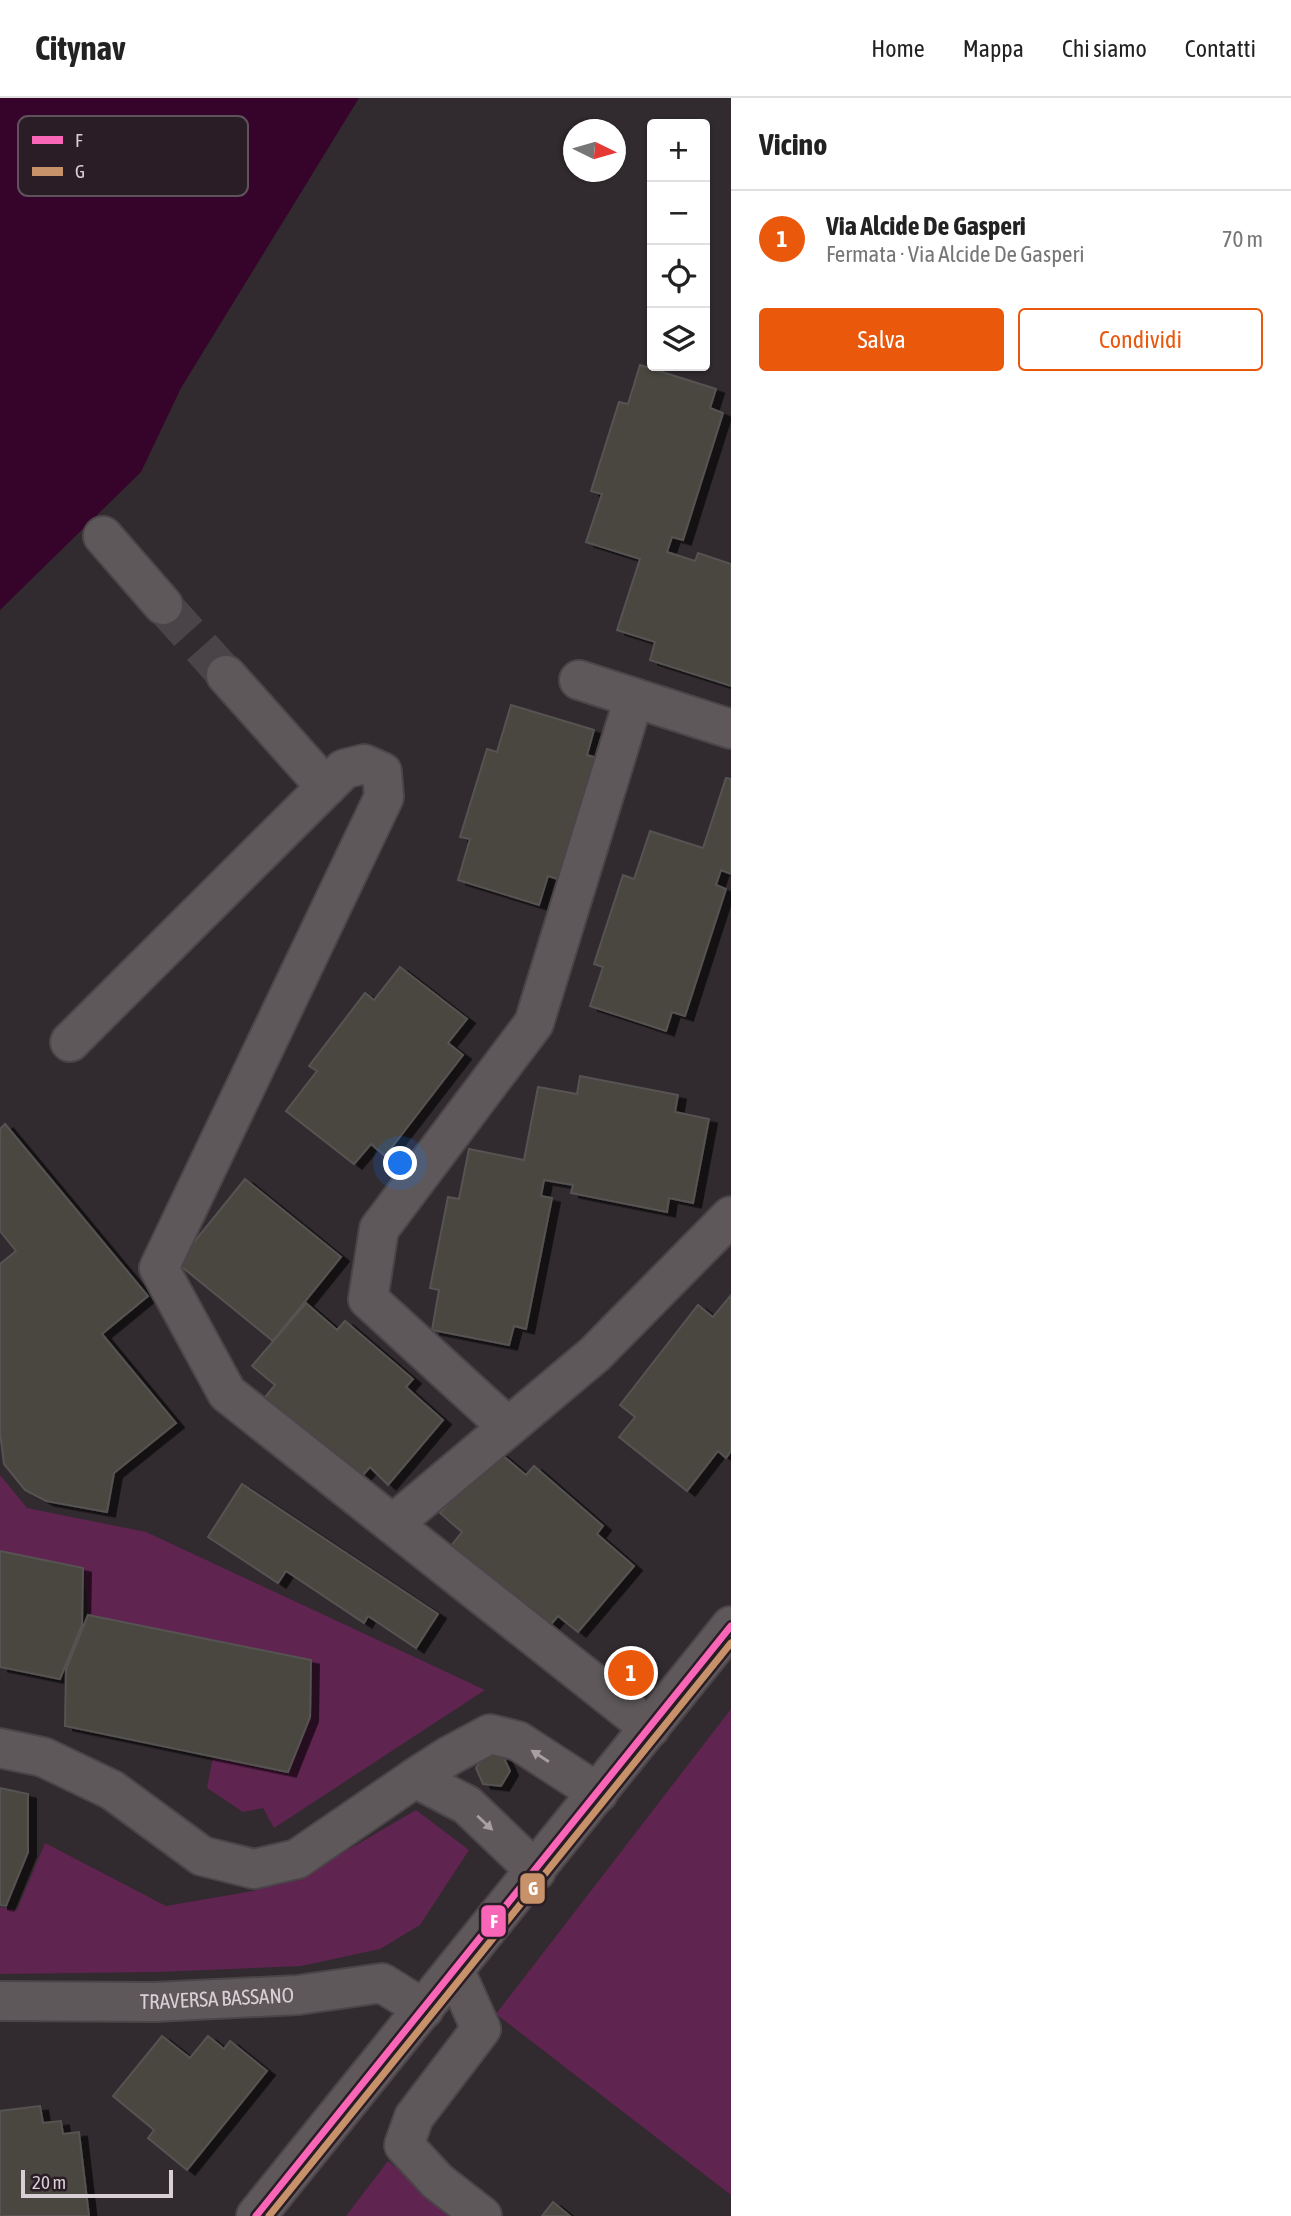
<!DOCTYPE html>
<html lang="it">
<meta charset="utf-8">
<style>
body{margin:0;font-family:"Asap Condensed",sans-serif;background:#f2f2f2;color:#222}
.controls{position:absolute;right:21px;top:21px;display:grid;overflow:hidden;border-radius:7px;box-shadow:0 2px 5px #0004}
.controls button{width:63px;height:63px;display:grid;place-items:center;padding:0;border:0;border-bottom:2px solid #e0e0e0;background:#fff;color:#222;font:35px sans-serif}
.compass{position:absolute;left:563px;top:21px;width:63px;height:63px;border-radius:50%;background:#fff;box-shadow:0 2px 5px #0004;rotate:95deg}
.scale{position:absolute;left:21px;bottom:18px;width:152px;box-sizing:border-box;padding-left:7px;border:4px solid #d9d0d5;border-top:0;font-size:19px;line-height:24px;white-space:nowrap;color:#d9d0d5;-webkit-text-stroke:5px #2a1d26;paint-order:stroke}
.you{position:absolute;left:401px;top:1066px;width:24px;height:24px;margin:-18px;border:5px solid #fff;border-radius:50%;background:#1a73e8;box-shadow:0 0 0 10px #1a73e833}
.badge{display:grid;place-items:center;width:46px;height:46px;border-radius:50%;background:#ea580c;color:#fff;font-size:23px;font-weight:700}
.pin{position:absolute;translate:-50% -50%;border:4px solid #fff;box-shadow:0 2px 7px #0006}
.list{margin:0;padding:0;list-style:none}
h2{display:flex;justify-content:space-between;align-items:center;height:91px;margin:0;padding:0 28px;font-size:30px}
h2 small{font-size:23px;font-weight:400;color:#767676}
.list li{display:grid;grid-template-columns:46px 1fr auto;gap:21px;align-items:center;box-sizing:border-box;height:98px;padding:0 28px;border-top:2px solid #e0e0e0}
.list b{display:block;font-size:26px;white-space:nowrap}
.list p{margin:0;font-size:23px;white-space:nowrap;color:#767676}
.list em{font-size:23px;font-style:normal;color:#767676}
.actions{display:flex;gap:14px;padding:21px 28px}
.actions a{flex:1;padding:16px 0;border:2px solid #ea580c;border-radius:7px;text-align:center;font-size:24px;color:#ea580c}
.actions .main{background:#ea580c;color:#fff}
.icon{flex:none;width:38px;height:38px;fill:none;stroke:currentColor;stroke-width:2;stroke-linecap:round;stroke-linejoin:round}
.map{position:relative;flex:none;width:731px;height:2118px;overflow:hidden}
header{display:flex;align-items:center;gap:42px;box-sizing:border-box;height:98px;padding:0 35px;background:#fff;border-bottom:2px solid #e0e0e0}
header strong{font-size:33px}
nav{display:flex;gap:38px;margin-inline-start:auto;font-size:24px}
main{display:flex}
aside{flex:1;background:#fff}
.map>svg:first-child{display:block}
.green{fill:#602451}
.water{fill:#36042b}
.building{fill:#4a4740;stroke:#565352;stroke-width:2;filter:url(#shadow)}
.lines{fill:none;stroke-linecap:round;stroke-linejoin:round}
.minor-tunnel{stroke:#4a4348;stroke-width:38;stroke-dasharray:38 19;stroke-linecap:butt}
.minor-casing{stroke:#4b4549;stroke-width:42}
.minor{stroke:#5e585b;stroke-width:38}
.bus-1-casing{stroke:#2a1d26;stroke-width:12}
.bus-2-casing{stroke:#2a1d26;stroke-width:12}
.bus-1{stroke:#fa66b7;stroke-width:7}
.bus-2{stroke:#c7916a;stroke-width:7}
.oneway{fill:#a8a0a4}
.labels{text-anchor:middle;stroke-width:5;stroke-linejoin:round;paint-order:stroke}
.street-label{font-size:21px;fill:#d9d0d5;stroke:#2a1d26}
.key{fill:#2a1d26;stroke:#5f535b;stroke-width:2}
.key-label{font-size:19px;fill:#d9d0d5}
.line-badge{stroke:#2a1d26;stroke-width:2.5}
.badge-label{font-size:19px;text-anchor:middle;font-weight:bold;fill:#fff}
</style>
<header>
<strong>Citynav</strong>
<nav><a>Home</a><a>Mappa</a><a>Chi siamo</a><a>Contatti</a></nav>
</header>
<main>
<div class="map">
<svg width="731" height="2118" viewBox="0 0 731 2118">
<defs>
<filter id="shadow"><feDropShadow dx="8" dy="4.5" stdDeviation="0" flood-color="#0009"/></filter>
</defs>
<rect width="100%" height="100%" fill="#312a2f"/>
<g class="green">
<polygon points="0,1377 27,1410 146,1434 485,1592 274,1730 263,1710 243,1714 207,1690 213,1659 288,1673 310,1619 311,1562 88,1517 83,1470 0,1453"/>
<polygon points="731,1611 731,2097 496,1916"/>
<polygon points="416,1712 469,1752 420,1827 380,1851 301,1868 157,1874 0,1876 0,1809 17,1812 45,1745 166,1808 253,1793 303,1778"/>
<polygon points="388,2063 457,2118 346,2118"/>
</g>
<polygon class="water" points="0,0 359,0 181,290 141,374 0,512"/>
<g class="building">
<polygon points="640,267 716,291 710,310 723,315 683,442 672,439 667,454 695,463 698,455 731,466 731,588 650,562 655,544 617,532 640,461 586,444 602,396 591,393 619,304 628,306"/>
<polygon points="511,607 594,632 587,657 604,662 567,784 548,778 539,807 458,782 470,741 460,739 487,651 497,654"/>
<polygon points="726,680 731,681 731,776 721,772 716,787 726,791 685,918 672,914 666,933 590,908 603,869 594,866 623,777 634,781 650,733 703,750"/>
<polygon points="400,869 467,921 448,945 463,957 385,1058 371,1046 354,1066 286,1013 317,973 309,968 365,895 374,902"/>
<polygon points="580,978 678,997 675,1014 709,1021 693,1105 669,1100 667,1114 571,1095 573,1087 544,1082 541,1098 552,1100 526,1231 514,1228 509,1247 432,1232 439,1192 430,1190 448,1099 459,1101 469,1051 524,1062 538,989 577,996"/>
<polygon points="5,1026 148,1198 102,1236 176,1325 114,1375 107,1414 46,1403 25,1392 4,1366 0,1334 0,1166 16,1153 0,1133 0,1031"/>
<polygon points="245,1081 341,1159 273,1243 177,1165"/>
<polygon points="731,1197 731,1353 726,1360 718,1353 687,1393 619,1339 635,1319 620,1307 698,1207 713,1219"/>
<polygon points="306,1205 337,1232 345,1223 413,1281 406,1289 443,1322 388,1387 370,1369 357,1384 262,1303 275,1287 252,1268"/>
<polygon points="494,1350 526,1377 534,1368 603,1428 597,1436 634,1468 578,1534 558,1518 547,1531 450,1449 462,1434 440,1415"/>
<polygon points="242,1386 438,1516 416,1550 368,1518 364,1525 286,1473 278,1485 208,1439"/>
<polygon points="0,1453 83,1470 82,1527 60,1581 0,1569"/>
<polygon points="88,1517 311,1562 310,1619 288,1674 65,1628 66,1571"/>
<polygon points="486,1655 503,1658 510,1673 501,1688 483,1686 476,1670"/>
<polygon points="0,1690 28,1696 28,1754 6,1808 0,1807"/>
<polygon points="162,1938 190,1960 208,1938 224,1951 230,1943 267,1973 187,2072 148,2040 154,2032 113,1998"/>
<polygon points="40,2008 43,2025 61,2023 63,2036 79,2034 89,2118 0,2118 0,2013"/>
<polygon points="553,2104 570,2118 542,2118"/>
</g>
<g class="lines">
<polyline class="minor-tunnel" points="163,507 226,577"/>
<g class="minor-casing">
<g id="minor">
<polyline points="103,438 163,507"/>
<polyline points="226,577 326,689"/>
<polyline points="579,582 731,631"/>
<polyline points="70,944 344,671 364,666 382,674 384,699 159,1170 227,1295 650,1630"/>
<polyline points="508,1329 368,1201 379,1131 534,925 634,600"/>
<polyline points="393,1426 595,1256 731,1118"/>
<polyline points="0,1650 43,1659 112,1692 202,1758 254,1771 297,1761 415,1680"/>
<polyline points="536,1773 467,1707 415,1680 449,1658 490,1636 518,1643 598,1695"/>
<polyline points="455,1873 481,1931 414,2019 404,2047 437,2083 482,2118"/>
<path id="s1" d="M0 1903 155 1904 298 1897 382 1885 424 1911"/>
<polyline points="256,2118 731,1528"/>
</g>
</g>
<use href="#minor" class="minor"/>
<g class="bus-1-casing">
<polyline id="bus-1" points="256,2118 731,1528"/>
</g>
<g class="bus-2-casing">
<polyline id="bus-2" points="269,2118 731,1545"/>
</g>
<use href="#bus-1" class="bus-1"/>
<use href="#bus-2" class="bus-2"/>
</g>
<defs><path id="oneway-solid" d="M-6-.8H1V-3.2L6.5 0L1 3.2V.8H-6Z" transform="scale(1.75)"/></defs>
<g class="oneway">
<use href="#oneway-solid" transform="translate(540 1658) rotate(-147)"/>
<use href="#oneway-solid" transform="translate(485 1725) rotate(43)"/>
</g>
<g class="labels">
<g class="street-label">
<text dy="7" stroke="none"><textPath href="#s1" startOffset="217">TRAVERSA BASSANO</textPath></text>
</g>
</g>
<rect x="18" y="18" width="230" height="80" rx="10" class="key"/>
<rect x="32" y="38" width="31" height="8" fill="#fa66b7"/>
<rect x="32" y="69" width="31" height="9" fill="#c7916a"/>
<g class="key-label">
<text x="75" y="49">F</text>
<text x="75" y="80">G</text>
</g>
<g class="line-badge">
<rect x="519" y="1774" width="27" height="33" rx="7" fill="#c7916a"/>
<rect x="480" y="1806" width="27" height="34" rx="7" fill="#fa66b7"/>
</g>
<g class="badge-label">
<text x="533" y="1797">G</text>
<text x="494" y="1830">F</text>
</g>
</svg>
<div class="controls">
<button>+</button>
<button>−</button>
<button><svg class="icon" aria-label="locate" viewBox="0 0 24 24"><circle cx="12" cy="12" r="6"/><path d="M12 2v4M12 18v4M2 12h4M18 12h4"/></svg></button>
<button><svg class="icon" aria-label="layers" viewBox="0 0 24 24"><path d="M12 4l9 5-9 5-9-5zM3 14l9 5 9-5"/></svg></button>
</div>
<svg class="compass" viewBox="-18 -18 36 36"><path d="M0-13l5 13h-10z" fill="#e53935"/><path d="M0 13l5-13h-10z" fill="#767676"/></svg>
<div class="scale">20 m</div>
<div class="you"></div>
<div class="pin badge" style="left:631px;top:1575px">1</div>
</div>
<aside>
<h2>Vicino<small></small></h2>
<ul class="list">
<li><span class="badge">1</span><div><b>Via Alcide De Gasperi</b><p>Fermata · Via Alcide De Gasperi</p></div><em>70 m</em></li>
</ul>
<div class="actions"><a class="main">Salva</a><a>Condividi</a></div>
</aside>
</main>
